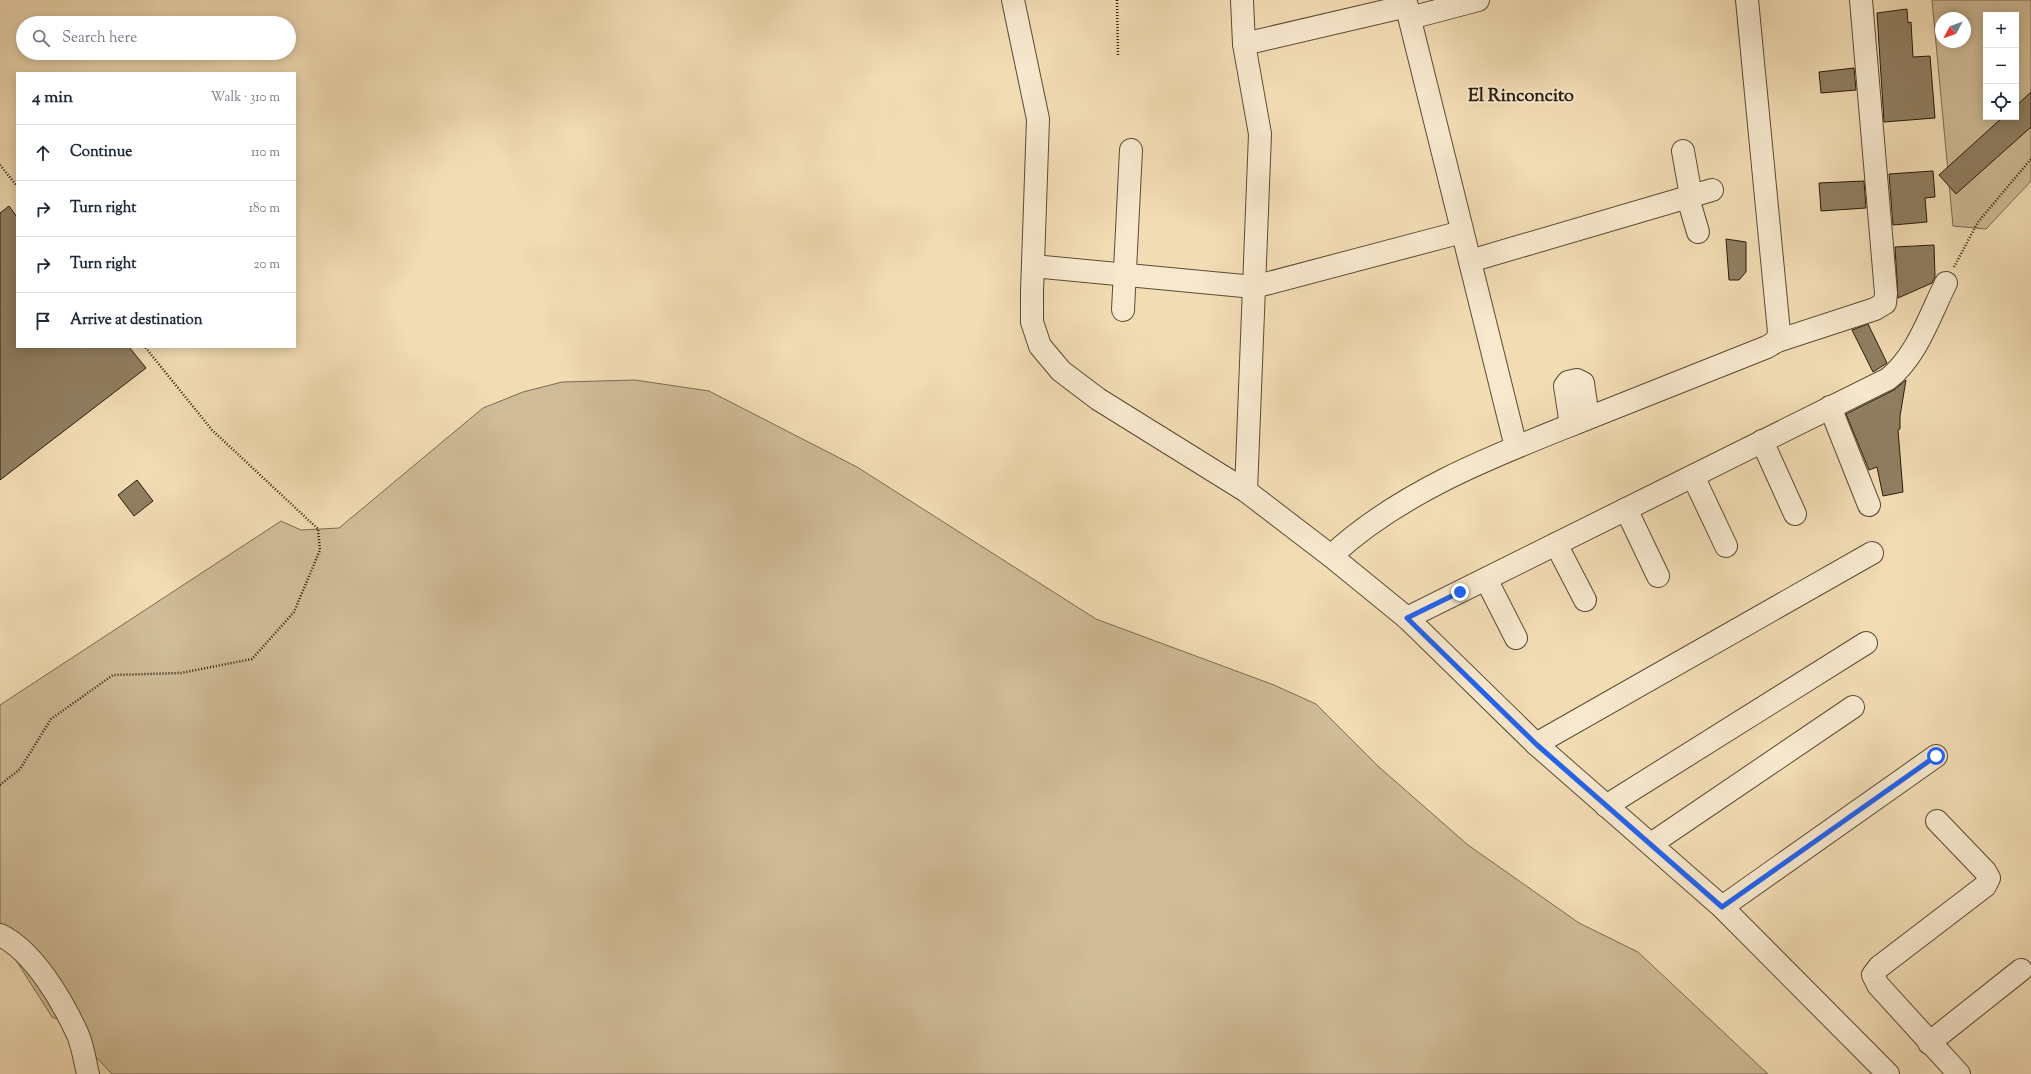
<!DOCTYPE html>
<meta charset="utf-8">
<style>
body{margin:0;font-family:"Sorts Mill Goudy",serif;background:#f6f6f7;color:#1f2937}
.controls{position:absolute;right:12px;top:12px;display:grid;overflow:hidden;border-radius:0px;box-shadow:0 2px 10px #0003}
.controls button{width:36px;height:36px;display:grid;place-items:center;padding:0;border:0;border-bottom:1px solid #e0e1e3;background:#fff;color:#1f2937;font:20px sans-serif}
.compass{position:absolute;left:1935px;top:12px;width:36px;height:36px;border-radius:50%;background:#fff;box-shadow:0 2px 10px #0003;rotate:229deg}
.stop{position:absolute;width:12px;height:12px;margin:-9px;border:3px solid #2563eb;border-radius:50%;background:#fff}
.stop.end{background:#2563eb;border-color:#fff;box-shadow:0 1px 4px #0008}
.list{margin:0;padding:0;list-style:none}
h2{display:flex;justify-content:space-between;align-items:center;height:52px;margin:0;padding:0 16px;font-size:17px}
h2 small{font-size:13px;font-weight:400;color:#747a83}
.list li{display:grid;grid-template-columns:26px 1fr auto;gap:12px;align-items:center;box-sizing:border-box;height:56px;padding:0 16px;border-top:1px solid #e0e1e3}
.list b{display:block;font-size:15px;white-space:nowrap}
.list em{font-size:13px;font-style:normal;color:#747a83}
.icon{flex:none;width:22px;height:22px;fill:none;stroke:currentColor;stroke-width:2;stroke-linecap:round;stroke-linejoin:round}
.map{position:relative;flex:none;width:2031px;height:1074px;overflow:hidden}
.search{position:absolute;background:#fff;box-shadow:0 2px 10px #0003;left:16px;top:16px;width:280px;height:44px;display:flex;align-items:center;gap:10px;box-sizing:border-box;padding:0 14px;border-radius:22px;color:#747a83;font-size:15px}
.panel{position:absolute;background:#fff;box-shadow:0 2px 10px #0003;left:16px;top:72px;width:280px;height:276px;border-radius:0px}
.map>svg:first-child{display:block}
.green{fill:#cfbb97;stroke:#7b6b50;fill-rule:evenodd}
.building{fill:#917f62;stroke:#271b0a}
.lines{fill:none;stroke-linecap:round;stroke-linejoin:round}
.minor-casing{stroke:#5a4b34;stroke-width:24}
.path{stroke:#271b0a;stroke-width:2.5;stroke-dasharray:1 2;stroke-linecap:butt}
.minor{stroke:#f7e8ce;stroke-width:22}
.route{stroke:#2563eb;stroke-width:5}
.labels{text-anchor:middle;stroke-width:4;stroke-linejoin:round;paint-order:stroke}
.neighbourhood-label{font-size:18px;font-weight:bold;fill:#271b0a;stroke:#f7e8ce}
</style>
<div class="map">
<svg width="2031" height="1074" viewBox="0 0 2031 1074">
<rect width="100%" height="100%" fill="#f2dcb4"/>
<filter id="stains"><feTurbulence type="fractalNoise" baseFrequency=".005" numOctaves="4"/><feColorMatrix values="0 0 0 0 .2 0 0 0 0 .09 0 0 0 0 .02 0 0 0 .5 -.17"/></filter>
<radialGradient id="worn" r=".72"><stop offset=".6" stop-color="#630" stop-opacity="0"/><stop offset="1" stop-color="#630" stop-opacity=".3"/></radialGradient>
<g class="green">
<path d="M1932 0H2031V181L1986 229 1953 226ZM1986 15H2016V117H1986ZM1941 18H1965V42H1941Z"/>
<polygon points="635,380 709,391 857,467 1096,619 1274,685 1316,704 1379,767 1468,845 1579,923 1638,952 1768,1074 112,1074 95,1056 88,1032 52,1017 0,935 0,705 281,521 301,530 339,528 483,408 523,392 562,382"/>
</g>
<g class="building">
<polygon points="1907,9 1908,23 1911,22 1913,57 1930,56 1935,118 1884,122 1877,13"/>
<polygon points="1854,68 1856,90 1821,93 1819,72"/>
<polygon points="2031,92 2031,127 1956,194 1939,175 2003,117 2016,117 2016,106"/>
<polygon points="1933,171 1935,197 1925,198 1927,222 1893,225 1889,174"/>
<polygon points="1864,181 1866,208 1821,211 1819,183"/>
<polygon points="9,206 17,217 17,347 129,347 146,368 0,480 0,213"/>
<polygon points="1726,239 1746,242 1746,272 1739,280 1729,280"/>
<polygon points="1934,245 1935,277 1932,283 1898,298 1895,247"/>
<polygon points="1868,324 1887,363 1873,372 1852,330"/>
<polygon points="1906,380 1900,416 1900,429 1898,430 1903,492 1883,496 1877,467 1869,470 1846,414 1894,390"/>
<polygon points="137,480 153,501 134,516 118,495"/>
</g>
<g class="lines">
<g class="minor-casing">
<g id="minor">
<polyline points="1013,0 1038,119 1032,292 1032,322 1040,346 1061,371 1098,399 1246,491 1331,556 1407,618 1536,744 1722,907 1888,1074"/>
<polyline points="1242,0 1244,44 1260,134 1246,491"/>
<polyline points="1405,0 1516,447"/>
<polyline points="1747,0 1779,332 1777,341"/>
<polyline points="1410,18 1478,0"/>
<polyline points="1244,44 1407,6"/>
<polyline points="1683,151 1691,196"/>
<polyline points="1688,198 1698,232"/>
<polyline points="1470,261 1712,190"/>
<polyline points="1033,266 1254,287 1462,232"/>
<polyline points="1123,310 1131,150"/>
<polyline points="1830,407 1869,505"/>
<polyline points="1571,425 1565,386 1568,382 1577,380 1583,383 1588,418"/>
<polyline points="1762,441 1795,514"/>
<polyline points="1693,476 1726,546"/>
<polyline points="1626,509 1658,576"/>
<polyline points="1556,544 1585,600"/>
<path d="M1331 556C1402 490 1498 454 1586 419 1647 395 1707 371 1767 347L1777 341 1875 309 1885 303 1886 293 1861 0"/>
<polyline points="1486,579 1516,638"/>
<path d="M1407 618 1888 379C1917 356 1930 315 1946 283"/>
<polyline points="1536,744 1872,553"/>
<polyline points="1606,806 1866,643"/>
<polyline points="1937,821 1985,871 1989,878 1985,886 1879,967 1873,975 1878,985 1959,1074"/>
<polyline points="1651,844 1853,707"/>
<polyline points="1722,907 1936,756"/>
<path d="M0 935C34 951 63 1002 78 1035 83 1047 85 1062 88 1074"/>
<polyline points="1929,1043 2021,970"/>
</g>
</g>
<g class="path">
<polyline points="1117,0 1118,57"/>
<polyline points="0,165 17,186"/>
<polyline points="1954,267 1978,222 2031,159"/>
<polyline points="0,785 20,769 51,719 113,675 181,673 252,659 294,612 320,550 318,529 212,430 145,347"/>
</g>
<use href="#minor" class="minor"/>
</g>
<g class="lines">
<polyline class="route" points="1460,592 1407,618 1536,744 1722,907 1936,756"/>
</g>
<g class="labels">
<g class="neighbourhood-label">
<text x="1521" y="101">El Rinconcito</text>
</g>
</g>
<rect width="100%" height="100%" filter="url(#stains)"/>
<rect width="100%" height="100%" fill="url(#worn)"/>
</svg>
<div class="controls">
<button>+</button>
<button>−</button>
<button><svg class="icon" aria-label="locate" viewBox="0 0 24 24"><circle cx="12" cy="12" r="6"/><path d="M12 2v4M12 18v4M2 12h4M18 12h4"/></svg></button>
</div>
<svg class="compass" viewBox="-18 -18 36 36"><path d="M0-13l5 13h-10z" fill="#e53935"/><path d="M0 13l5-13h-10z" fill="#747a83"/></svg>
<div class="stop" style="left:1936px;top:756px"></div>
<div class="stop end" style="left:1460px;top:592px"></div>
<div class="search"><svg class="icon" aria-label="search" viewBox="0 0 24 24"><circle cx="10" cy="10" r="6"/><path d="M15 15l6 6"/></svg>Search here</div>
<section class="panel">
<h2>4 min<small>Walk · 310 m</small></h2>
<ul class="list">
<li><svg class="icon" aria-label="ahead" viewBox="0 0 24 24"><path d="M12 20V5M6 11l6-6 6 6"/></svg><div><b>Continue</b></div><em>110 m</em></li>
<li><svg class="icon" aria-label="right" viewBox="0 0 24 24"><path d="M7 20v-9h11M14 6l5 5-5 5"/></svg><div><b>Turn right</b></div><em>180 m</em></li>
<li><svg class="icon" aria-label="right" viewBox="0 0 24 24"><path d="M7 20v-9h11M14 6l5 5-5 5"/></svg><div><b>Turn right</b></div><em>20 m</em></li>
<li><svg class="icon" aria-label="arrive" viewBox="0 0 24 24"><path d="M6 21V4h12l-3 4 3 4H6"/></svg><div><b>Arrive at destination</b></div></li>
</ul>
</section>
</div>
